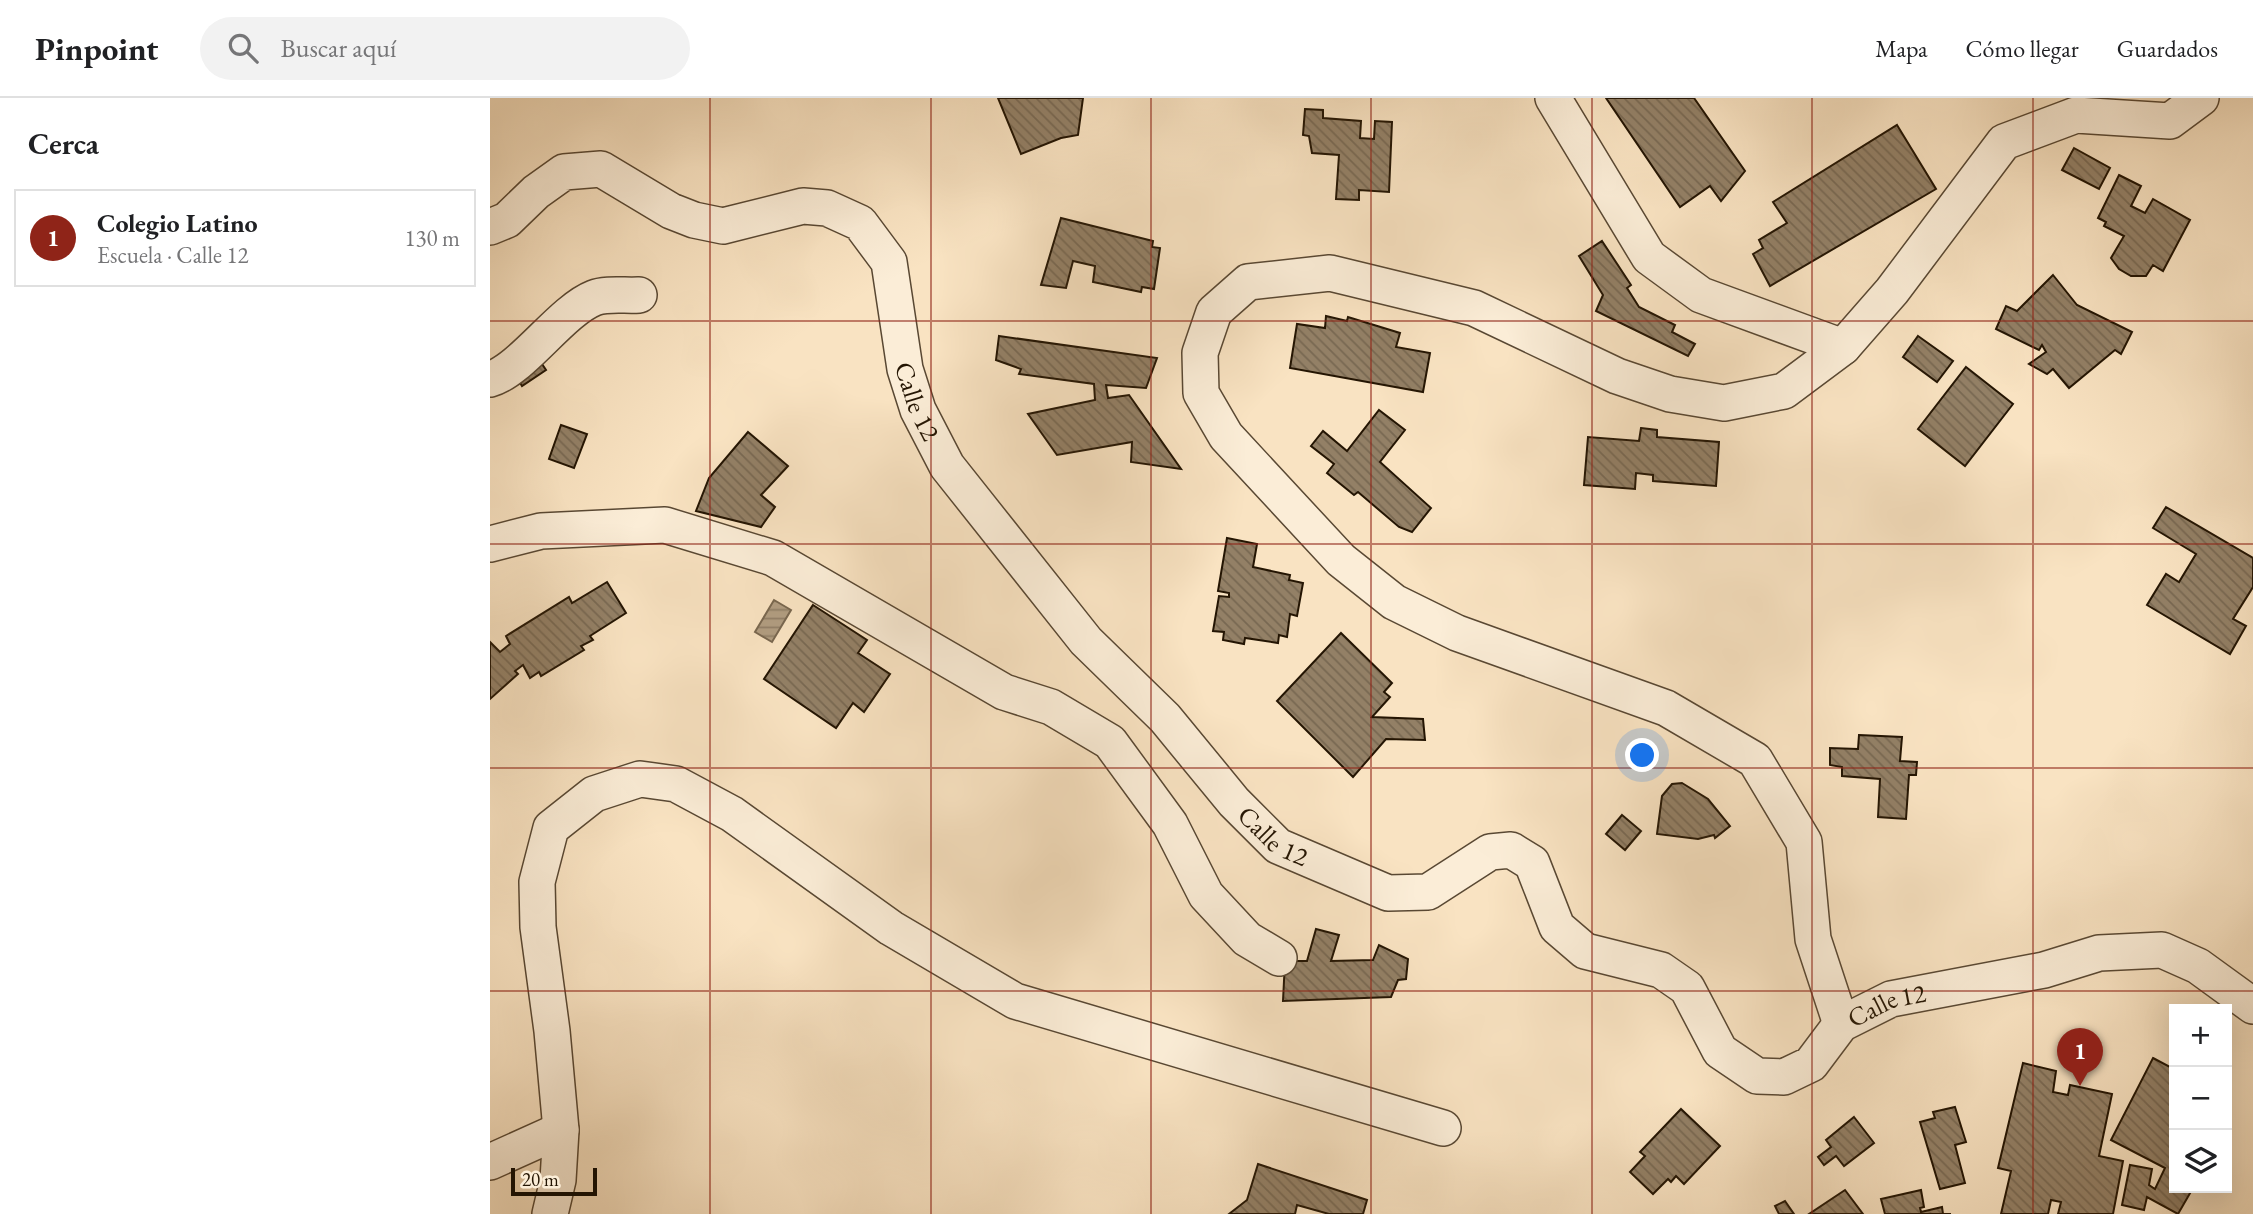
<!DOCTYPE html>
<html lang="es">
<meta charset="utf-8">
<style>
body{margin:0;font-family:"EB Garamond",serif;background:#f2f2f2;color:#202124}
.controls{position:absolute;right:21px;bottom:21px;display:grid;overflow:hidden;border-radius:0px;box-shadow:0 7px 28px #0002}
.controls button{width:63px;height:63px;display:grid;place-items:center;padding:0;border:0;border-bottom:2px solid #e0e0e0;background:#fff;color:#202124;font:35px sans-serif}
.scale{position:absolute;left:21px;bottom:18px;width:86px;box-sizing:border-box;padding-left:7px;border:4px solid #241503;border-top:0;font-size:19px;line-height:24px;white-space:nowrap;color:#241503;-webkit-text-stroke:5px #fbedd7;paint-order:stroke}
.you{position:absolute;left:1153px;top:658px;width:24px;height:24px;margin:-18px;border:5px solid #fff;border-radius:50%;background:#1a73e8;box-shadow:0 0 0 10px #1a73e833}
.badge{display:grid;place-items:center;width:46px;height:46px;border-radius:50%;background:#8f2418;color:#fff;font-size:23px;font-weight:700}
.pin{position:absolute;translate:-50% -58px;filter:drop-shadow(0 2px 4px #0008)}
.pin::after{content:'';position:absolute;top:37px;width:24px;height:21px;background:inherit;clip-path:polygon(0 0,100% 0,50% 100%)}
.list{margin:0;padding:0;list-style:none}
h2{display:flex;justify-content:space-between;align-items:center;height:91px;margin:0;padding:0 28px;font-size:30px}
h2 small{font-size:23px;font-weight:400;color:#757577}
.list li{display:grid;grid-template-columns:46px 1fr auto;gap:21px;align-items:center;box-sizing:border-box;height:98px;margin:0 14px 14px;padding:0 14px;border:2px solid #e0e0e0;border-radius:0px}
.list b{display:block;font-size:26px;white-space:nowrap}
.list p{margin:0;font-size:23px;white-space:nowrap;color:#757577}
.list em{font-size:23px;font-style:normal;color:#757577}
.icon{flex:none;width:38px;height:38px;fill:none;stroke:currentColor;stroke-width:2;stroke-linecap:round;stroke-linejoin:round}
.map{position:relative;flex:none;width:1763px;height:1116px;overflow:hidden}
header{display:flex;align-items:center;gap:42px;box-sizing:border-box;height:98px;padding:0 35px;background:#fff;border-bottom:2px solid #e0e0e0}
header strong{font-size:33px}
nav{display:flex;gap:38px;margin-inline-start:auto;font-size:24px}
.search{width:490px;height:63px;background:#f2f2f2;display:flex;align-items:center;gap:18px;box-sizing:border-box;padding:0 24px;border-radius:38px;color:#757577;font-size:26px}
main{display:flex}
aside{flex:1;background:#fff}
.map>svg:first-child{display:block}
.water{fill:url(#water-rules);stroke:#79674f;stroke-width:2}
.building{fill:url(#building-back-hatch);stroke:#241503;stroke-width:2}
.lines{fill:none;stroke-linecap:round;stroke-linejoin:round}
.minor-casing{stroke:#594833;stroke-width:38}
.minor{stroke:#fbedd7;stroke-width:35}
.grid{fill:none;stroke:#8f2418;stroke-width:2;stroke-opacity:0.55}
.labels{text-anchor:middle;stroke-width:6;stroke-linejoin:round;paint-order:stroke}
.street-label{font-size:26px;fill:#241503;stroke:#fbedd7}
</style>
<header>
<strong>Pinpoint</strong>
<div class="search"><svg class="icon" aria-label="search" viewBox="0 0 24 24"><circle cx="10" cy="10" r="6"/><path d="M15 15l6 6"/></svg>Buscar aquí</div>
<nav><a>Mapa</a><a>Cómo llegar</a><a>Guardados</a></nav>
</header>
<main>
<aside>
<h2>Cerca<small></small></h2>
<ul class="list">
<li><span class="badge">1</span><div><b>Colegio Latino</b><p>Escuela · Calle 12</p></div><em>130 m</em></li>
</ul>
</aside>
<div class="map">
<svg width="1763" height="1116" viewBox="0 0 1763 1116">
<defs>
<pattern id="water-rules" width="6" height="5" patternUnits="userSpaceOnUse" patternTransform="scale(1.75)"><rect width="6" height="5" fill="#b19d81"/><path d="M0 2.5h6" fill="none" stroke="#907f67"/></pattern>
<pattern id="building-back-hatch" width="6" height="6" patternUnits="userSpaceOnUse" patternTransform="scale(1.75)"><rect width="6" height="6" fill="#938066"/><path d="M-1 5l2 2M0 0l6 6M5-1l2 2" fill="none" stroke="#786852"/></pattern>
</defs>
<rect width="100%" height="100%" fill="#f9e3c2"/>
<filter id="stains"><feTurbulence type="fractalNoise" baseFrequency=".00286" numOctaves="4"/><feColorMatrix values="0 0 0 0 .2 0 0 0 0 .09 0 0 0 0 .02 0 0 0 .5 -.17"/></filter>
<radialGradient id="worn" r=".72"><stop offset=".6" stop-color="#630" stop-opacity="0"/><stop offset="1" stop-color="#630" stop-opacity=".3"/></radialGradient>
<polygon class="water" points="284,502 301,512 282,544 265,534"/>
<g class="building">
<polygon points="508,0 593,0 588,37 571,40 531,56"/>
<polygon points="1116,0 1204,0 1255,73 1231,103 1220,88 1190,109"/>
<polygon points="815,11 833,12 833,20 871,23 870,40 884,41 885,23 902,24 899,94 869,92 869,102 846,101 849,57 822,55 819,38 813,37"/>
<polygon points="1407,27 1446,91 1280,188 1263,156 1273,150 1269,142 1297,125 1283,104"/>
<polygon points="1584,50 1620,70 1609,91 1572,72"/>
<polygon points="1629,77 1651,88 1641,108 1655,115 1663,101 1700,122 1673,173 1663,167 1656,178 1641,178 1629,171 1621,160 1634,138 1614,128 1616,124 1608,120"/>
<polygon points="571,120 663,143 662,149 670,150 664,191 652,189 651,194 603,184 605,168 583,163 576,190 551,187"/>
<polygon points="1112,143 1141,187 1137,190 1149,209 1185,227 1182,234 1205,246 1198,258 1106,213 1113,197 1089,158"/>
<polygon points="1563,177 1587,207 1642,234 1631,256 1625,252 1579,290 1563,271 1557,276 1539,266 1556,254 1552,247 1549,252 1506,231 1516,208 1527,213"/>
<polygon points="836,218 857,223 858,219 910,235 906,249 940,255 933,294 800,270 807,226 835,230"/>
<polygon points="509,238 667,260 656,290 616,287 618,300 639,297 691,371 641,364 642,344 567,357 538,316 605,302 604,286 529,276 531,271 506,262"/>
<polygon points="1428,238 1463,263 1447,284 1413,259"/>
<polygon points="48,260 56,272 32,288 25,276"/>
<polygon points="1476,269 1523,306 1475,368 1428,331"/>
<polygon points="889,312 915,332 890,364 941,410 922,434 909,429 868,394 864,397 837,375 844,366 821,348 833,333 857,353"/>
<polygon points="71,327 97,336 84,370 59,361"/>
<polygon points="1151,330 1167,332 1167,339 1229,344 1226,388 1163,383 1163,377 1146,375 1145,391 1094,387 1098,339 1149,343"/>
<polygon points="258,334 298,368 271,397 285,409 271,429 206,413 219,380"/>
<polygon points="1676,409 1763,460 1763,489 1743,521 1756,528 1740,556 1657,507 1676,476 1689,484 1706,456 1663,430"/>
<polygon points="737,440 767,446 763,469 800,477 799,482 813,485 807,518 800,516 797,539 789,537 788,545 755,540 754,546 733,542 734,534 723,533 729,498 739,499 739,495 728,493"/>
<polygon points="117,484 136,515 100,538 103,542 91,548 94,552 51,578 49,574 40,580 33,567 25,573 28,576 0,601 0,544 10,554 20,546 16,538 79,499 82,505"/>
<polygon points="323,507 377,542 368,555 400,576 374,614 363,605 346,630 274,581"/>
<polygon points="851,535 902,585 894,594 900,599 882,619 933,621 935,642 896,641 863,679 787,603"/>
<polygon points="1369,637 1412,639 1410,663 1427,664 1426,677 1419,677 1416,721 1388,719 1390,681 1352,678 1352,669 1340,667 1340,650 1368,651"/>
<polygon points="1192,685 1218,701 1240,728 1225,740 1224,737 1208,741 1167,736 1172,698 1182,686"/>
<polygon points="1132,717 1151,733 1135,752 1116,736"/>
<polygon points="826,831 849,837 841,863 883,862 889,847 918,861 916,881 908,882 901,899 793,903 795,863 817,863"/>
<polygon points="1663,960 1684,971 1684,1090 1703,1090 1688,1116 1657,1099 1654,1112 1632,1107 1640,1067 1662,1071 1659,1087 1665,1091 1675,1070 1621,1042"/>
<polygon points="1533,965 1566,973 1563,994 1578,997 1580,987 1622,996 1609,1058 1633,1063 1623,1116 1568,1116 1571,1104 1561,1102 1558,1116 1511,1116 1521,1073 1508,1070"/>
<polygon points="1465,1009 1476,1044 1465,1047 1475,1085 1450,1091 1430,1024 1445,1020 1443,1014"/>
<polygon points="1191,1011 1230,1048 1194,1086 1186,1078 1181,1084 1178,1081 1163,1096 1140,1074 1155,1058 1150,1054"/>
<polygon points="1364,1019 1384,1045 1354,1068 1346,1058 1334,1067 1328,1059 1341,1049 1336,1042"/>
<polygon points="768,1066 877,1102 873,1116 839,1116 807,1107 805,1116 739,1116 757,1102"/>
<polygon points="1355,1092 1373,1116 1319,1116"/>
<polygon points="1431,1092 1434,1109 1430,1110 1431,1114 1452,1109 1453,1116 1461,1116 1395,1116 1391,1101"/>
<polygon points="1295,1103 1304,1116 1289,1116 1285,1108"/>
</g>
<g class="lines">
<g class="minor-casing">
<g id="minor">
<polyline points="1063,0 1159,159 1211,197 1353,249"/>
<path id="s1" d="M0 129 17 122 46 94 74 74 111 71 181 113 204 122 233 128 313 108 337 110 370 125 399 164 415 271 428 312 457 368 596 543 675 620 744 704 788 748 898 795 938 794 1000 754 1021 752 1042 765 1067 829 1095 853 1171 872 1197 890 1230 953 1267 978 1294 979 1321 966 1351 926 1401 901 1554 872 1609 855 1672 852 1708 868 1763 908"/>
<path d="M0 281C31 273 71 213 104 200 116 195 136 198 149 197"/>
<polyline points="0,446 51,433 175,427 283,460 514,594 561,609 620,644 680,726 716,797 757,841 789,860"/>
<polyline points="1351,926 1323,841 1314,744 1265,662 1176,610 967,535 904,504 851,462 736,338 711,295 710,255 724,214 758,184 840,175 984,210 1127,278 1180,296 1234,305 1294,293 1353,249 1402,193 1514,44 1586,17 1680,23 1711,0"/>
<polyline points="0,1064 71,1032"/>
<polyline points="60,1116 68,1082 71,1032 62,933 48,829 47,784 61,730 104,696 150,681 186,686 242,716 401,830 525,903 953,1030"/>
</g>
</g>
<use href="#minor" class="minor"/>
</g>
<path class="grid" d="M220 0V1116M441 0V1116M661 0V1116M881 0V1116M1102 0V1116M1322 0V1116M1543 0V1116M0 223H1763M0 446H1763M0 670H1763M0 893H1763"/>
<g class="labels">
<g class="street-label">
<text dy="9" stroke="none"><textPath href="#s1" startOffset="600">Calle 12</textPath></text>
<text dy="9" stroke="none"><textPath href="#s1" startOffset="1167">Calle 12</textPath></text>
<text dy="9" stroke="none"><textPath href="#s1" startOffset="1944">Calle 12</textPath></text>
</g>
</g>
<rect width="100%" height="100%" filter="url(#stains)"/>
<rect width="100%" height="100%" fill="url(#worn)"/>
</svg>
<div class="controls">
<button>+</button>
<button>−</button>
<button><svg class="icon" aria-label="layers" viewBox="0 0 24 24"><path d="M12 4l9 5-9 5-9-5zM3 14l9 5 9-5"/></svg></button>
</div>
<div class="scale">20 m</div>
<div class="you"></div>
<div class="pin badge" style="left:1590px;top:988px">1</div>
</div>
</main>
